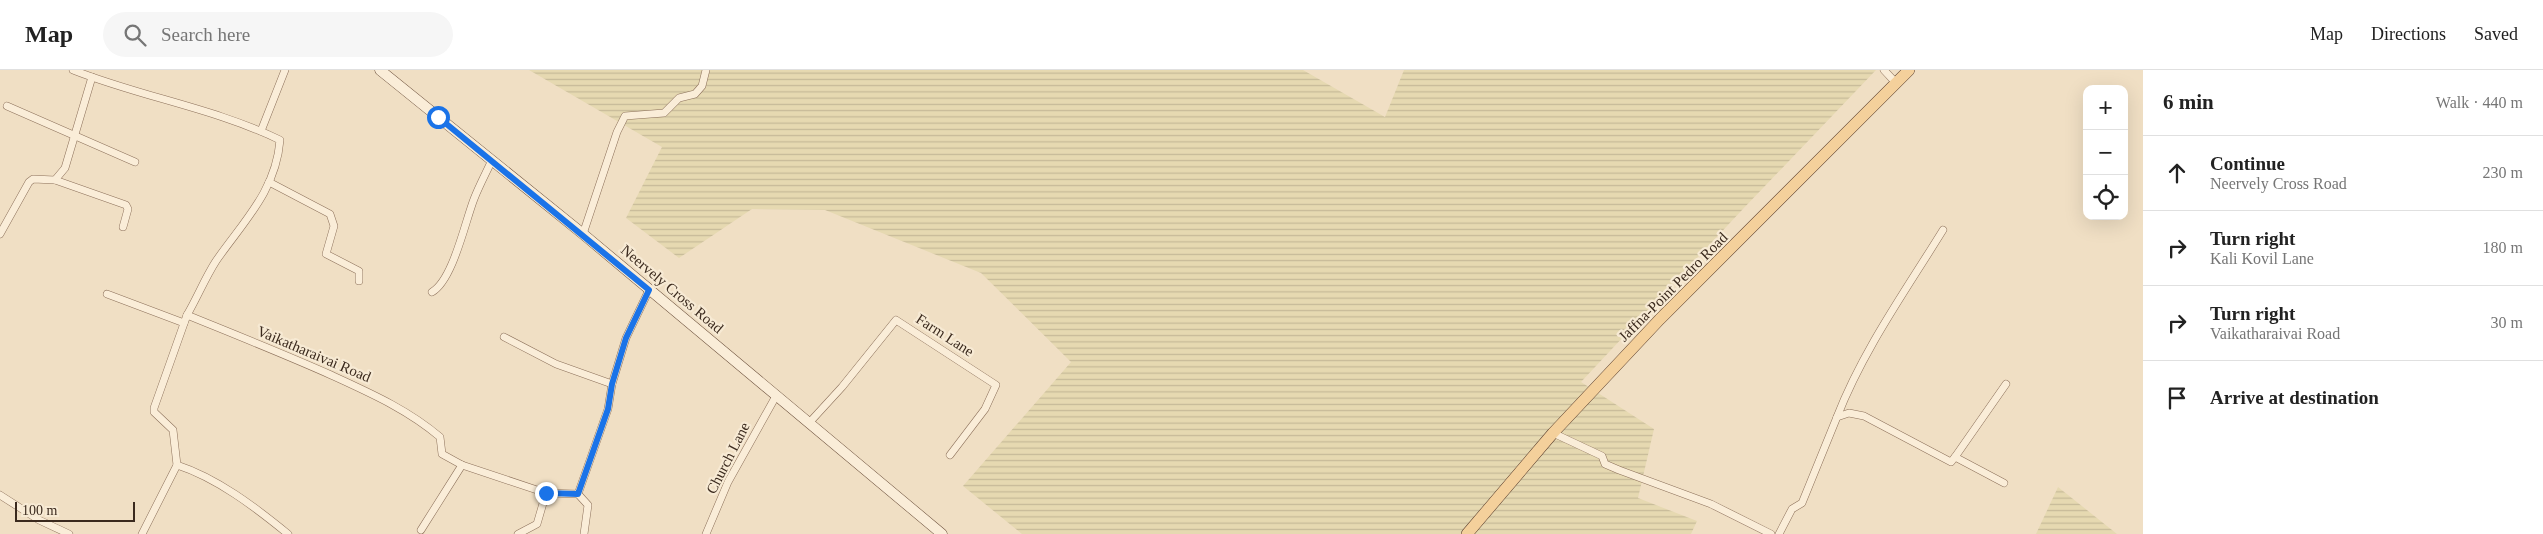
<!DOCTYPE html>
<meta charset="utf-8">
<style>
body{margin:0;font-family:Georgia,serif;background:#f6f6f6;color:#222}
.controls{position:absolute;right:15px;top:15px;display:grid;overflow:hidden;border-radius:10px;box-shadow:0 5px 20px #0002}
.controls button{width:45px;height:45px;display:grid;place-items:center;padding:0;border:0;border-bottom:1px solid #e0e0e0;background:#fff;color:#222;font:25px sans-serif}
.scale{position:absolute;left:15px;bottom:12px;width:120px;box-sizing:border-box;padding-left:5px;border:2px solid #3b2a1e;border-top:0;font-size:14px;line-height:18px;white-space:nowrap;color:#3b2a1e;-webkit-text-stroke:4px #f7ead4;paint-order:stroke}
.stop{position:absolute;width:15px;height:15px;margin:-11px;border:4px solid #1a73e8;border-radius:50%;background:#fff}
.stop.end{background:#1a73e8;border-color:#fff;box-shadow:0 1px 5px #0008}
.list{margin:0;padding:0;list-style:none}
h2{display:flex;justify-content:space-between;align-items:center;height:65px;margin:0;padding:0 20px;font-size:21px}
h2 small{font-size:16px;font-weight:400;color:#767676}
.list li{display:grid;grid-template-columns:32px 1fr auto;gap:15px;align-items:center;box-sizing:border-box;height:75px;padding:0 20px;border-top:1px solid #e0e0e0}
.list b{display:block;font-size:19px;white-space:nowrap}
.list p{margin:0;font-size:16px;white-space:nowrap;color:#767676}
.list em{font-size:16px;font-style:normal;color:#767676}
.icon{flex:none;width:28px;height:28px;fill:none;stroke:currentColor;stroke-width:2;stroke-linecap:round;stroke-linejoin:round}
.map{position:relative;flex:none;width:2143px;height:464px;overflow:hidden}
header{display:flex;align-items:center;gap:30px;box-sizing:border-box;height:70px;padding:0 25px;background:#fff;border-bottom:1px solid #e0e0e0}
header strong{font-size:24px}
nav{display:flex;gap:28px;margin-inline-start:auto;font-size:18px}
.search{width:350px;height:45px;background:#f6f6f6;display:flex;align-items:center;gap:12px;box-sizing:border-box;padding:0 18px;border-radius:28px;color:#767676;font-size:19px}
main{display:flex}
aside{flex:1;background:#fff}
.map>svg:first-child{display:block}
.farmland{fill:url(#farmland-rules)}
.lines{fill:none;stroke-linecap:round;stroke-linejoin:round}
.street-casing{stroke:#8c705a;stroke-width:8}
.secondary-casing{stroke:#6d513d;stroke-width:11}
.primary-casing{stroke:#593e2e;stroke-width:12}
.street{stroke:#faedd8;stroke-width:7}
.secondary{stroke:#faedd8;stroke-width:10}
.primary{stroke:#f4d09b;stroke-width:11}
.route{stroke:#1a73e8;stroke-width:6}
.labels{text-anchor:middle;stroke-width:4.5;stroke-linejoin:round;paint-order:stroke}
.street-label{font-size:15px;fill:#3b2a1e;stroke:#f7ead4}
</style>
<header>
<strong>Map</strong>
<div class="search"><svg class="icon" aria-label="search" viewBox="0 0 24 24"><circle cx="10" cy="10" r="6"/><path d="M15 15l6 6"/></svg>Search here</div>
<nav><a>Map</a><a>Directions</a><a>Saved</a></nav>
</header>
<main>
<div class="map">
<svg width="2143" height="464" viewBox="0 0 2143 464">
<defs>
<pattern id="farmland-rules" width="6" height="5" patternUnits="userSpaceOnUse" patternTransform="scale(1.25)"><rect width="6" height="5" fill="#e6d9b1"/><path d="M0 2.5h6" fill="none" stroke="#c6ba98"/></pattern>
</defs>
<rect width="100%" height="100%" fill="#f0dfc4"/>
<g class="farmland">
<polygon points="529,0 1303,0 1385,47 1404,0 1876,0 1742,140 1581,312 1654,359 1638,428 1697,451 1691,464 1022,464 963,416 1071,292 981,203 825,140 752,139 679,188 626,148 662,77"/>
<polygon points="2058,417 2117,464 2036,464"/>
</g>
<g class="lines">
<g class="street-casing">
<g id="street">
<path d="M73 0C141 27 214 38 280 70 276 121 243 152 216 191 205 208 197 228 187 245 236 265 284 284 331 305 370 323 407 339 440 367L442 384 462 395 546 423 578 424 588 435 584 464"/>
<polyline points="1884,0 1897,14"/>
<polyline points="7,36 135,92"/>
<polyline points="261,61 285,0"/>
<polyline points="55,110 126,135 128,139 123,157"/>
<polyline points="269,112 330,144 334,156 326,184 359,201 359,211"/>
<polyline points="0,164 29,112 33,109 55,110 65,98 92,7"/>
<polyline points="583,164 617,62 625,46 664,43 679,28 695,24 702,16 706,0"/>
<path d="M432 222C453 210 465 152 474 129 479 116 486 103 492 90"/>
<polyline points="107,224 184,253"/>
<polyline points="504,267 556,294 612,314"/>
<path d="M1837 347C1863 280 1906 220 1943 160"/>
<polyline points="809,353 842,317 896,250 996,315 985,339 950,385"/>
<polyline points="1553,363 1602,386 1605,394 1619,400 1711,434 1771,464"/>
<polyline points="1955,387 2006,314"/>
<path d="M177 395C217 408 255 437 288 464"/>
<polyline points="578,424 608,339 612,314 626,268 649,220"/>
<polyline points="0,425 39,450 69,464"/>
<polyline points="421,460 462,395"/>
<polyline points="142,464 177,395 173,360 154,342 154,338 187,245"/>
<polyline points="518,464 537,454 546,423"/>
<polyline points="706,464 728,412 776,326"/>
<polyline points="1779,464 1792,439 1802,433 1837,347 1849,343 1864,346 1951,392 1955,387 2004,413"/>
</g>
</g>
<g class="secondary-casing">
<polyline id="secondary" points="380,0 583,164 942,464"/>
</g>
<g class="primary-casing">
<polyline id="primary" points="1467,464 1553,363 1660,249 1909,0"/>
</g>
<use href="#street" class="street"/>
<use href="#secondary" class="secondary"/>
<use href="#primary" class="primary"/>
</g>
<g class="lines">
<polyline class="route" points="438,47 649,220 626,268 612,314 608,339 578,424 546,423"/>
</g>
<g class="labels">
<g class="street-label">
<text transform="translate(1673 217) rotate(-45)" y="5">Jaffna-Point Pedro Road</text>
<text transform="translate(672 219) rotate(40)" y="5">Neervely Cross Road</text>
<text transform="translate(945 265) rotate(33)" y="5">Farm Lane</text>
<text transform="translate(314 284) rotate(23)" y="5">Vaikatharaivai Road</text>
<text transform="translate(728 388) rotate(-63)" y="5">Church Lane</text>
</g>
</g>
</svg>
<div class="controls">
<button>+</button>
<button>−</button>
<button><svg class="icon" aria-label="locate" viewBox="0 0 24 24"><circle cx="12" cy="12" r="6"/><path d="M12 2v4M12 18v4M2 12h4M18 12h4"/></svg></button>
</div>
<div class="scale">100 m</div>
<div class="stop" style="left:438px;top:47px"></div>
<div class="stop end" style="left:546px;top:423px"></div>
</div>
<aside>
<h2>6 min<small>Walk · 440 m</small></h2>
<ul class="list">
<li><svg class="icon" aria-label="ahead" viewBox="0 0 24 24"><path d="M12 20V5M6 11l6-6 6 6"/></svg><div><b>Continue</b><p>Neervely Cross Road</p></div><em>230 m</em></li>
<li><svg class="icon" aria-label="right" viewBox="0 0 24 24"><path d="M7 20v-9h11M14 6l5 5-5 5"/></svg><div><b>Turn right</b><p>Kali Kovil Lane</p></div><em>180 m</em></li>
<li><svg class="icon" aria-label="right" viewBox="0 0 24 24"><path d="M7 20v-9h11M14 6l5 5-5 5"/></svg><div><b>Turn right</b><p>Vaikatharaivai Road</p></div><em>30 m</em></li>
<li><svg class="icon" aria-label="arrive" viewBox="0 0 24 24"><path d="M6 21V4h12l-3 4 3 4H6"/></svg><div><b>Arrive at destination</b></div></li>
</ul>
</aside>
</main>
